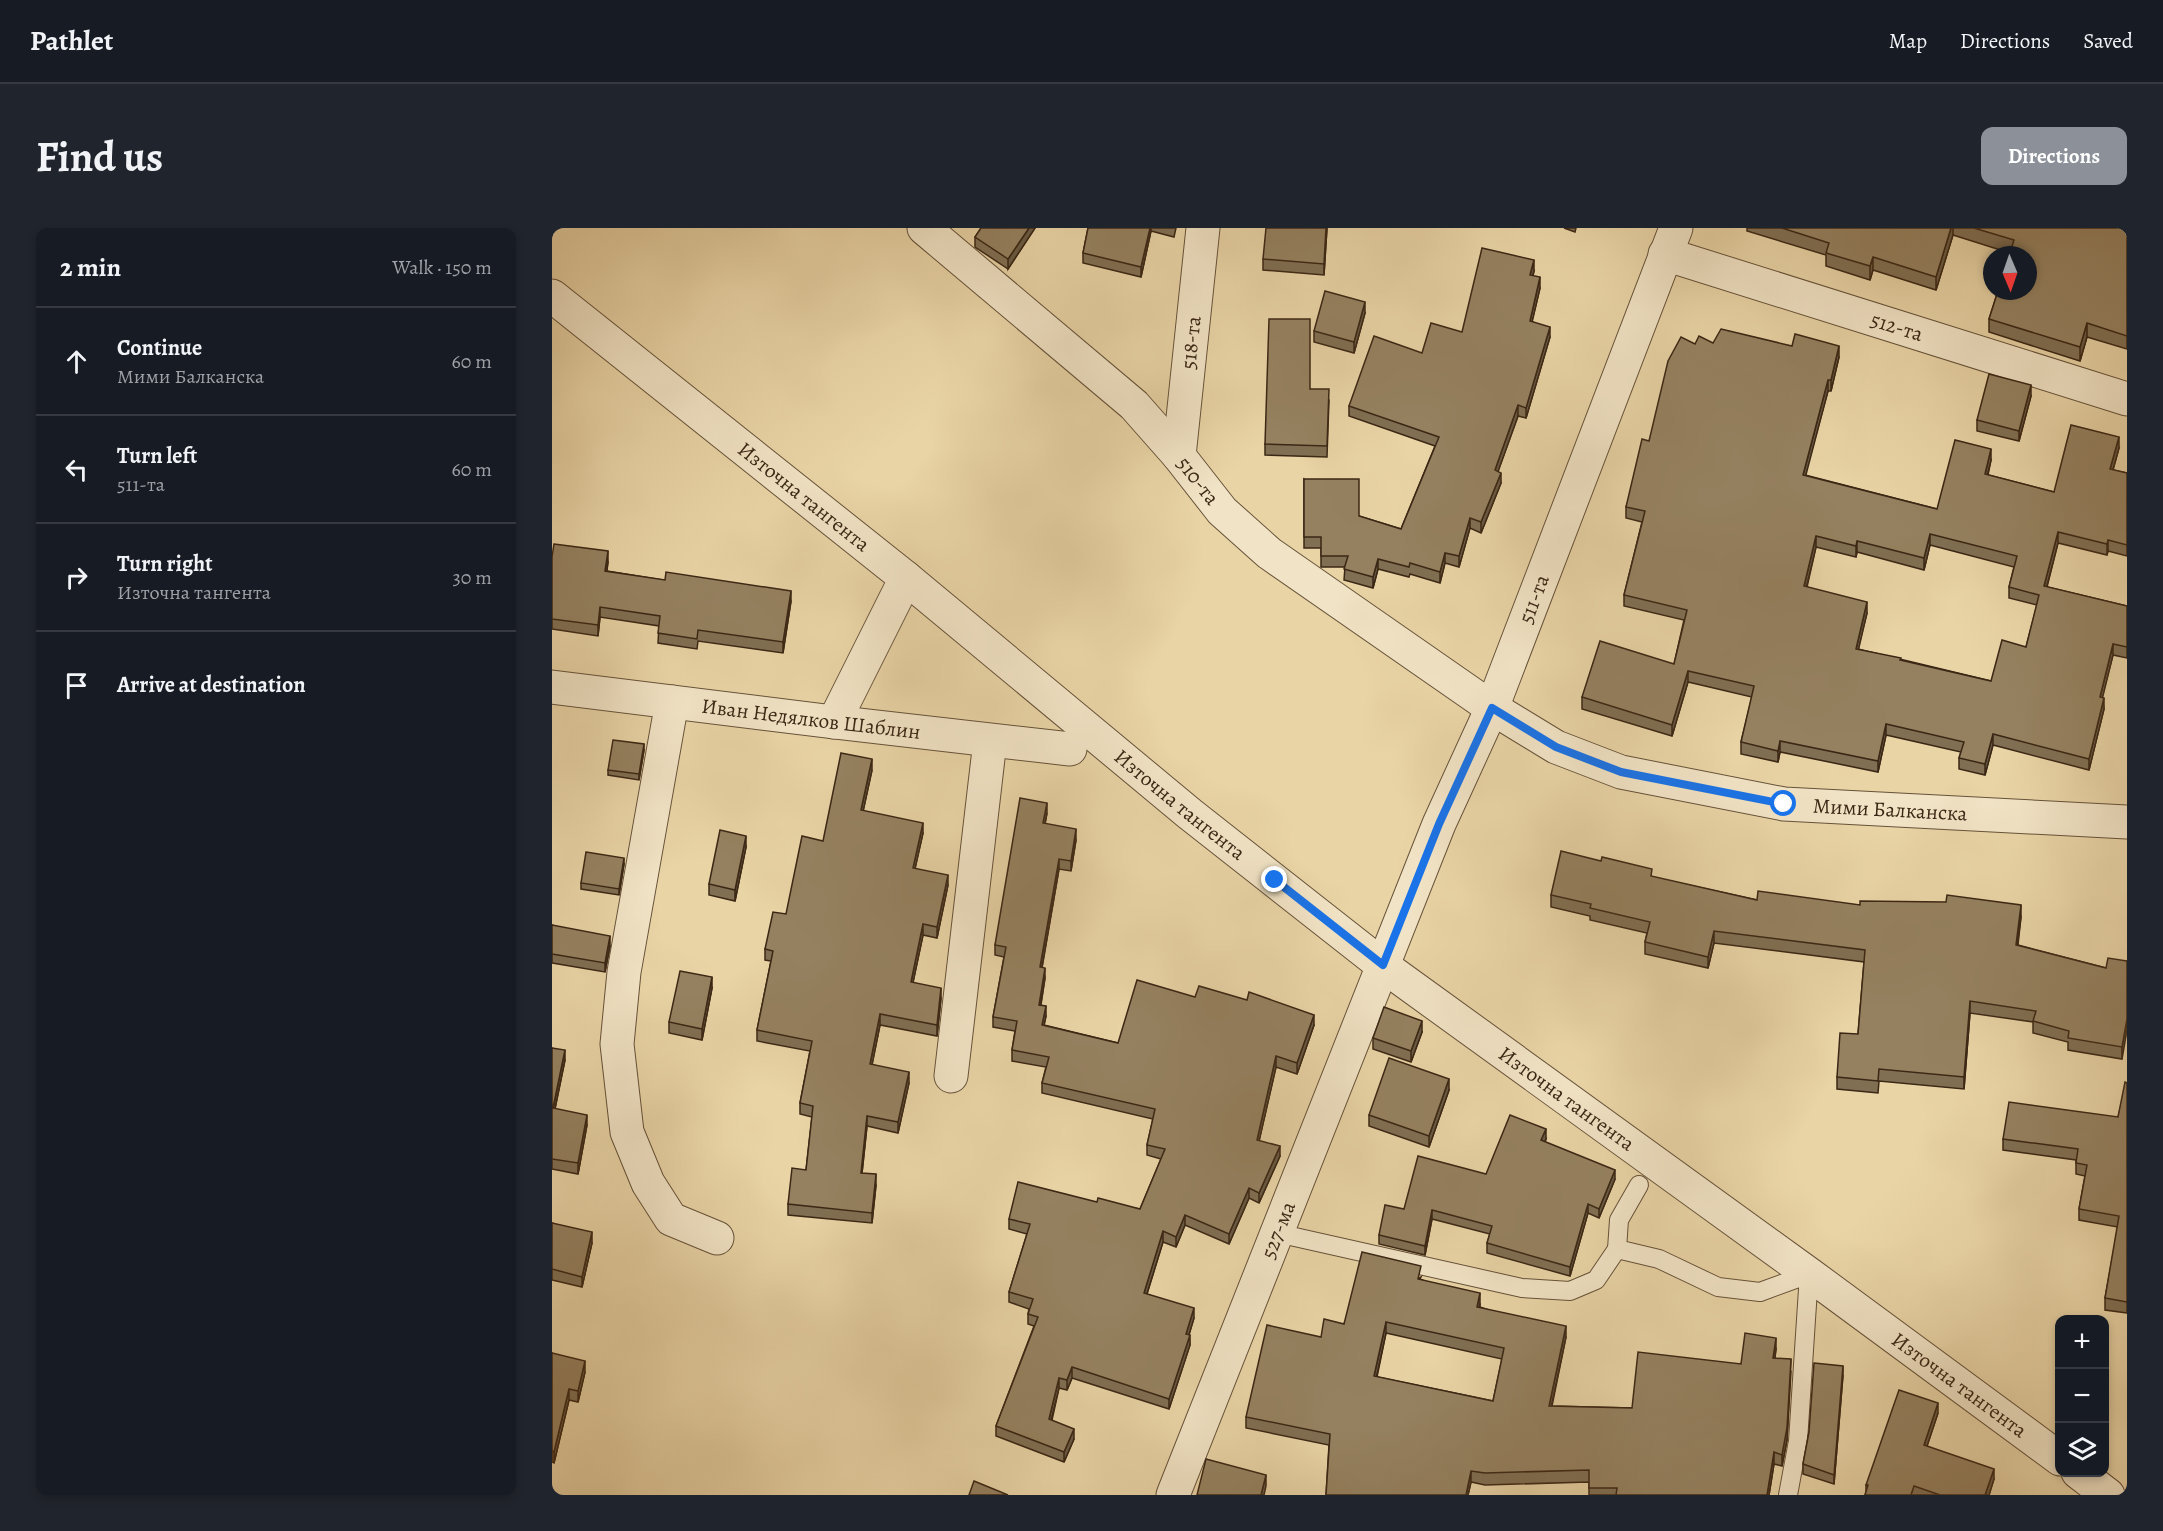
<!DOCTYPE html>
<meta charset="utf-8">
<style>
body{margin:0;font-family:Alegreya,serif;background:#20242c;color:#f1f3f6}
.controls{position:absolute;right:18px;bottom:18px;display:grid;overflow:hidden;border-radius:12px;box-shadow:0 3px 9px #0003}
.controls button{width:54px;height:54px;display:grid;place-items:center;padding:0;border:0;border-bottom:2px solid #363941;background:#171b24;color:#f1f3f6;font:30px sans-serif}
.compass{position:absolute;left:1431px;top:18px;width:54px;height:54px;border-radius:50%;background:#171b24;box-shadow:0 3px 9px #0003;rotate:178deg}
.stop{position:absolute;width:18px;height:18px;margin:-14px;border:4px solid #1a73e8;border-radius:50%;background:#fff}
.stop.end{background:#1a73e8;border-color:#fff;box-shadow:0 2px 6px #0008}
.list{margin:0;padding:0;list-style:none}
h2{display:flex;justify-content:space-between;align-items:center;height:78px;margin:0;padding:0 24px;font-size:26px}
h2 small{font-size:20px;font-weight:400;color:#9ea1a6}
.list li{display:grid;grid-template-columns:39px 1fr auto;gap:18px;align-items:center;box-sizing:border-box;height:108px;padding:0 24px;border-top:2px solid #363941}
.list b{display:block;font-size:22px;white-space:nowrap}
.list p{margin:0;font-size:20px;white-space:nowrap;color:#9ea1a6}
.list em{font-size:20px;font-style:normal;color:#9ea1a6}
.icon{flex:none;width:33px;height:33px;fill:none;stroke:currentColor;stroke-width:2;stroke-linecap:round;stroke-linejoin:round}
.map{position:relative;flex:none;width:1575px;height:1267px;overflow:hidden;border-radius:12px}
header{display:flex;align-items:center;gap:36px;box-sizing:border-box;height:84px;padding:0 30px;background:#171b24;border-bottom:2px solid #363941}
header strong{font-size:28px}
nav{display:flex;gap:33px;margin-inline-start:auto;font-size:21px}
.intro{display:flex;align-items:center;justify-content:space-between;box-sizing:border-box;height:144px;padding:0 36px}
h1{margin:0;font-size:42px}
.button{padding:15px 27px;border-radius:12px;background:#8c9099;color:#fff;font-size:21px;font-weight:700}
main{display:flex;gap:36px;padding:0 36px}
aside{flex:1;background:#171b24;border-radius:12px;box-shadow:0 3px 9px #0003}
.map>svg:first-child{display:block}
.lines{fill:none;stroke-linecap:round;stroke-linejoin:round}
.service-casing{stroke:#665239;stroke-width:20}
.minor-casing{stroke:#665239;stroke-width:35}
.tertiary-casing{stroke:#665239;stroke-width:35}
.service{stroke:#f1e3c5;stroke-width:18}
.minor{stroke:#f1e3c5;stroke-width:33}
.tertiary{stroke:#f1e3c5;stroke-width:33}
.wall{fill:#806f53;stroke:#3b2715;stroke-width:1.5;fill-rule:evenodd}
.shaded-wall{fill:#685a43;stroke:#3b2715;stroke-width:1.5}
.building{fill:#958160;stroke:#3b2715;stroke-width:1.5;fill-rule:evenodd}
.route{stroke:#1a73e8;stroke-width:8}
.labels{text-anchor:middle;stroke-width:5;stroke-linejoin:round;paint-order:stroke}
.street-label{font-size:21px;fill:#3b2715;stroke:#f1e3c5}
</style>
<header>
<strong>Pathlet</strong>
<nav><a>Map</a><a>Directions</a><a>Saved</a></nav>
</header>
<div class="intro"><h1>Find us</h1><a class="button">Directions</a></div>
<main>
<aside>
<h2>2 min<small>Walk · 150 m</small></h2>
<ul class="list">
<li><svg class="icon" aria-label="ahead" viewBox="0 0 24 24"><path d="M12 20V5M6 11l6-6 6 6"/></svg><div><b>Continue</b><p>Мими Балканска</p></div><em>60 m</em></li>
<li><svg class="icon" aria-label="left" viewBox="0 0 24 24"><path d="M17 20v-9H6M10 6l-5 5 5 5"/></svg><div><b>Turn left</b><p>511-та</p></div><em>60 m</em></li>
<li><svg class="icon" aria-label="right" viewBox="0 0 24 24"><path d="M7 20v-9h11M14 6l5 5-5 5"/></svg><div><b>Turn right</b><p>Източна тангента</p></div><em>30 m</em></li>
<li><svg class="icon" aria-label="arrive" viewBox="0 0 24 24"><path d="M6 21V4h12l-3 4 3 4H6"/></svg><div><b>Arrive at destination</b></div></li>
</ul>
</aside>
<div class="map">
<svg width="1575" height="1267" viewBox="0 0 1575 1267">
<rect width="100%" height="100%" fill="#e9d4a6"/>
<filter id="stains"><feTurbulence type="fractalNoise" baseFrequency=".00333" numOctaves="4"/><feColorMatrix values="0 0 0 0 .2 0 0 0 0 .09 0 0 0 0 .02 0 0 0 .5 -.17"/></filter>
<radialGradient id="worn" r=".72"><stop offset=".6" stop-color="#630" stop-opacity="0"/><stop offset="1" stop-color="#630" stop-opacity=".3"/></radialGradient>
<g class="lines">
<g class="service-casing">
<g id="service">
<polyline points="725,1005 970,1060 1018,1063 1044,1052 1065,1021 1107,1031 1166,1059 1208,1064 1257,1046 1246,1213 1236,1267"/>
<polyline points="1065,1021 1067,992 1087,957"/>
</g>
</g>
<g class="minor-casing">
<g id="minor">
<path id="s1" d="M372 0 582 177 627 228 670 283 717 325 940 480 1004 519 1069 544 1232 576 1575 594"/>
<path id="s2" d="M1113 26 1575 171"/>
<path id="s3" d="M627 228 651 0"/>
<path id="s4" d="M0 459 282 494 518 521"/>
<polyline points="120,474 72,744 65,816 75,904 96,955 119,991 165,1010"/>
<polyline points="282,494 354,350"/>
<polyline points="399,848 438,513"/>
<path id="s5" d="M621 1267 887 596 940 480 1124 0"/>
</g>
</g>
<g class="tertiary-casing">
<g id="tertiary">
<path id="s6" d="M0 68 354 350 638 586 830 737 1257 1046 1508 1231"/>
<polyline points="1526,1244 1556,1267"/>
</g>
</g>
<use href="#service" class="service"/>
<use href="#minor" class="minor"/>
<use href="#tertiary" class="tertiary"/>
</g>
<g class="wall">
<polygon points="429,0 483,0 456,41 423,19 423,9"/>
<polygon points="536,0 624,0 622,9 599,3 589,49 531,35 531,25"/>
<polygon points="775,0 772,47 711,42 711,31"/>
<polygon points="1012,0 1024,0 1023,4"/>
<polygon points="1195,0 1575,0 1575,121 1535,109 1528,133 1437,104 1437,91 1458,25 1401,7 1384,62 1321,42 1318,52 1274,38 1274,27 1195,3"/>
<polygon points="982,43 981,48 988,60 980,93 998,109 974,190 966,188 946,243 949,255 929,305 918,300 907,339 893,335 888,355 858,346 857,349 826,341 821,360 792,352 793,339 769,339 769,320 752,320 752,251 807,288 849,301 883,218 797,188 797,178 870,125 910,104"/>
<polygon points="813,85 802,125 762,114 762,103"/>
<path d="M1161 115 1240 118 1287 129 1279 163H1276L1253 247 1385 281 1439 232 1436 247 1502 264 1567 220 1561 242 1575 245V328L1556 323 1555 327 1506 315 1495 359 1575 378V430L1561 427 1550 469 1552 481 1537 542 1441 517 1433 547 1407 541V530L1409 524 1334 507 1326 544 1228 524 1226 534 1189 526V514L1200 469 1136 454 1120 508 1030 481V469L1122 436 1132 392 1072 378V367L1090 294 1074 290V279L1097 213 1143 116ZM1378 317 1462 339 1457 359V370L1485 377 1474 419 1439 453 1306 421 1315 385 1255 359 1264 319 1304 329 1305 324 1372 342Z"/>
<polygon points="758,161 777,172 775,229 713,227 713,216"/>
<polygon points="1479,168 1467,213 1425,203 1425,192"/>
<polygon points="0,329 56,334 55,343 239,373 231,425 146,413 145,421 106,415 107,398 48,389 46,408 0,401"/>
<polygon points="92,522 87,552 56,547 56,542"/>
<polygon points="320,542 311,583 371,605 363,640 396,657 385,710 371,707 361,754 389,770 385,808 328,797 320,836 357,855 346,905 315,898 310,945 324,957 320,995 236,987 236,976 254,942 260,889 248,886 248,875 258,823 205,813 205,802 219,733 213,732 213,721"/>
<polygon points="495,585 493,596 524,612 519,643 507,641 490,740 493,750 489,777 494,788 492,797 566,815 643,769 762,797 745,846 724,839 707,913 728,928 707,975 697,970 677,1016 633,997 624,1019 611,1014 595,1066 642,1090 637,1107 638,1117 617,1181 520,1150 515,1162 507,1160 500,1192 522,1211 512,1234 444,1208 444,1198 482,1098 476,1096 476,1086 477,1081 457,1074 457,1064 475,1006 457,1001 457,991 545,974 588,981 609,931 595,927 595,917 601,891 490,865 490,855 494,839 460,833 460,822 463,803 441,799 441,789 452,729 443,727 443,717"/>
<polygon points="194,619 183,673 157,667 157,656"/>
<polygon points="1049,633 1100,649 1205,672 1308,677 1469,689 1466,717 1554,740 1575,733 1570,831 1516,822 1516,814 1481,805 1481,794 1418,785 1412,861 1327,853 1326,865 1285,861 1285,849 1306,806 1312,734 1162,715 1156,740 1093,726 1093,714 1095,705 1038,692 1038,688 999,679 999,667"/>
<polygon points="72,636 67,667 29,661 29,655"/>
<polygon points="0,697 58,718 53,744 0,735"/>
<polygon points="160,760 150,812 117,805 117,794"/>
<polygon points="870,804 859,834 821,821 821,810"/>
<polygon points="0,820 13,832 3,881 35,897 26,946 0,941"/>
<polygon points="1575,855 1575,1085 1553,1082 1553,1070 1566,999 1527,992 1527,981 1533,948 1524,946 1524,932 1451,922 1451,911 1566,889"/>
<polygon points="897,862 877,919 817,898 817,887"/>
<polygon points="994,911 993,914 1063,951 1047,990 1036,985 1018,1048 935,1025 935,1015 938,1006 880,991 873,1027 827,1016 827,1007 852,981 934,946"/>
<polygon points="0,995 40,1015 30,1059 0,1052"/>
<path d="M869 1049 868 1051 928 1076V1079L1014 1109 1000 1178 1080 1180 1224 1121 1223 1130 1239 1143 1235 1212 1230 1238 1222 1236 1217 1267H1037V1254L933 1257 919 1254 916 1267H774L777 1217 694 1200V1189L769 1109ZM834 1105 950 1131 941 1173 825 1149Z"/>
<polygon points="0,1125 33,1144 26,1174 17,1172 2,1235 0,1234"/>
<polygon points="1291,1147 1282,1256 1251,1246 1251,1236 1257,1204"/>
<polygon points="1386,1185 1375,1218 1442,1251 1437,1267 1313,1267 1314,1264 1314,1257"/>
</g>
<g class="shaded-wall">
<polygon points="477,0 483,0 456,41 456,31"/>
<polygon points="598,0 599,0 599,3 589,49 589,39"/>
<polygon points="774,0 775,0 772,47 772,36"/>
<polygon points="1399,0 1401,0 1401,7 1384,62 1384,49"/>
<polygon points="1321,29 1321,42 1318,52 1318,38"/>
<polygon points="982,32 982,43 978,57 978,47"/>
<polygon points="988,49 988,60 978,103 978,93"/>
<polygon points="813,74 813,85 802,125 802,114"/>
<polygon points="1535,95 1535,109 1528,133 1528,119"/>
<polygon points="998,99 998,109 974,190 974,180"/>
<polygon points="1287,118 1287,129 1279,163 1279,152"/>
<polygon points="1276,152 1276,163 1251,258 1251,247"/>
<polygon points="1479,157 1479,168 1467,213 1467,203"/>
<polygon points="966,177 966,188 943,252 943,242"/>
<polygon points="1567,209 1567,220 1558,252 1558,241"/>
<polygon points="1439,221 1439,232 1433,257 1433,246"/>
<polygon points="949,245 949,255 929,305 929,294"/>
<polygon points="918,290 918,300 907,339 907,328"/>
<polygon points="1506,304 1506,315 1492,369 1492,358"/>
<polygon points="1378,306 1378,317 1372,342 1372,330"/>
<polygon points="1264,308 1264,319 1252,369 1252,358"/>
<polygon points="1556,312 1556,323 1555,327 1555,316"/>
<polygon points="1305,313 1305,324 1304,329 1304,318"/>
<polygon points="56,323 56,334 53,353 53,343"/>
<polygon points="893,325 893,335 888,355 888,344"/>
<polygon points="826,331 826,341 821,360 821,349"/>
<polygon points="239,363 239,373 231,425 231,414"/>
<polygon points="1315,374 1315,385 1304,432 1304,421"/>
<polygon points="48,379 48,389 46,408 46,397"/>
<polygon points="1561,416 1561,427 1548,480 1548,469"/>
<polygon points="1136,443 1136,454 1120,508 1120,497"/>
<polygon points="1552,470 1552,481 1537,542 1537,531"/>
<polygon points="1334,496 1334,507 1326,544 1326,533"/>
<polygon points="1441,506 1441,517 1433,547 1433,536"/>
<polygon points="1228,513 1228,524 1226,534 1226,523"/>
<polygon points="92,516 92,522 87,552 87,546"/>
<polygon points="320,531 320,542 309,593 309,582"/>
<polygon points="495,575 495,585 491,606 491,595"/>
<polygon points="371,595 371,605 361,650 361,640"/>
<polygon points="524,601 524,612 519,643 519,633"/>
<polygon points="194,608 194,619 183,673 183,662"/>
<polygon points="72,630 72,636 67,667 67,661"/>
<polygon points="507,631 507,641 488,750 488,739"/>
<polygon points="396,647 396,657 385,710 385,699"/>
<polygon points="1469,677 1469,689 1464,728 1464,717"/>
<polygon points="371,696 371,707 359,764 359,754"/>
<polygon points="1162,703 1162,715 1156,740 1156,729"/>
<polygon points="58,708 58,718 53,744 53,735"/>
<polygon points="493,740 493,750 487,787 487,777"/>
<polygon points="160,749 160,760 150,812 150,801"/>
<polygon points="389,760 389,770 385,808 385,797"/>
<polygon points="1418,773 1418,785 1412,861 1412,849"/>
<polygon points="494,778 494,788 490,807 490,797"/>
<polygon points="328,786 328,797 318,847 318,836"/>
<polygon points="762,787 762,797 745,846 745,835"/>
<polygon points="1575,791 1575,802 1570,831 1570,819"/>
<polygon points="870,793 870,804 859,834 859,823"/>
<polygon points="13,822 13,832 1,890 1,880"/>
<polygon points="724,828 724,839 705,922 705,912"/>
<polygon points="357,844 357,855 346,905 346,894"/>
<polygon points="897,851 897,862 877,919 877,908"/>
<polygon points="35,887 35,897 26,946 26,935"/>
<polygon points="315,888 315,898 309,955 309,945"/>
<polygon points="994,901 994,911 989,921 989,912"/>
<polygon points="728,918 728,928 707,975 707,965"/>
<polygon points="1063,942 1063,951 1047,990 1047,981"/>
<polygon points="324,946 324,957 320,995 320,985"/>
<polygon points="697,960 697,970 677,1016 677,1006"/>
<polygon points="1036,976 1036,985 1018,1048 1018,1039"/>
<polygon points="880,982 880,991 873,1027 873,1018"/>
<polygon points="633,987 633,997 624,1019 624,1009"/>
<polygon points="611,1003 611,1014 592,1075 592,1065"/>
<polygon points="40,1004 40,1015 30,1059 30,1049"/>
<polygon points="928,1065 928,1076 925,1090 925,1079"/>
<polygon points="642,1080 642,1090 634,1116 634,1106"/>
<polygon points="834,1094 834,1105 822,1160 822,1148"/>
<polygon points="1014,1098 1014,1109 997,1189 997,1178"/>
<polygon points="638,1107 638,1117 617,1181 617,1171"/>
<polygon points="1224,1110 1224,1121 1221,1141 1221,1130"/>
<polygon points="1239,1131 1235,1212 1230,1238 1230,1227"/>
<polygon points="33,1133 33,1144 26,1174 26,1163"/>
<polygon points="1291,1138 1291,1147 1282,1256 1282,1247"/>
<polygon points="520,1139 520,1150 515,1162 515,1152"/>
<polygon points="507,1150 507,1160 497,1201 497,1191"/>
<polygon points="17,1161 17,1172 2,1235 2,1224"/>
<polygon points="1386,1175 1386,1185 1372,1227 1372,1217"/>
<polygon points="522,1201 522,1211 512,1234 512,1224"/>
<polygon points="1222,1224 1222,1236 1217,1267 1215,1267"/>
<polygon points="1442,1241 1442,1251 1437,1267 1433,1267"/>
<polygon points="919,1243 919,1254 916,1267 914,1267"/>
<polygon points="714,1247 714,1258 712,1267 709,1267"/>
</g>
<g class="building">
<polygon points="429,0 477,0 456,31 423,9"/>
<polygon points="536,0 598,0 589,39 531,25"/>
<polygon points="714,0 774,0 772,36 711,31"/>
<polygon points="1230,0 1399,0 1384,49 1321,29 1318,38 1274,25 1277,15"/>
<polygon points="1422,0 1575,0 1575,108 1535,95 1528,119 1437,91 1446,63 1476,63 1476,27 1457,27 1462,12"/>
<polygon points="930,20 982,32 978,47 988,49 978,93 998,99 974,180 966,177 943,242 949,245 929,294 918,290 907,328 893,325 888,344 858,335 857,339 826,331 821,349 792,341 796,328 769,328 769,309 752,309 752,251 807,251 807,288 849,301 887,209 797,178 822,108 870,125 879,95 910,104"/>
<polygon points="773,63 813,74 802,114 762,103"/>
<polygon points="717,91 758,91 758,161 777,161 775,218 713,216"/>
<path d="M1169 101 1240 118 1243 106 1287 118 1279 152H1276L1251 247 1385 281 1403 212 1439 221 1433 246 1502 264 1519 197 1567 209 1558 241 1575 245V317L1556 312 1555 316 1506 304 1492 358 1575 378V419L1561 416 1548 469 1552 470 1537 531 1441 506 1433 536 1407 530 1412 514 1334 496 1326 533 1228 513 1226 523 1189 514 1202 458 1136 443 1120 497 1030 469 1048 413 1122 436 1135 382 1072 367 1093 283 1074 279 1090 211 1097 213 1116 133 1129 109 1143 116 1147 108 1161 115ZM1378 306 1465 328 1457 359 1487 367 1474 419 1450 412 1439 453 1348 432 1349 430 1304 421 1315 374 1252 358 1264 308 1304 318 1305 313 1372 330Z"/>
<polygon points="1437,146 1479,157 1467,203 1425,192"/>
<polygon points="2,316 56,323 53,343 113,352 114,344 239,363 231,414 146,402 145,411 106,405 108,388 48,379 46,397 0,391 0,329"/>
<polygon points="61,512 92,516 87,546 56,542"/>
<polygon points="289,525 320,531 309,582 371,595 361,640 396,647 385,699 371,696 359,754 389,760 385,797 328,786 318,836 357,844 346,894 315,888 309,945 324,946 320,985 236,976 240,940 254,942 261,878 248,875 260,813 205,802 221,723 213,721 221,684 234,686 250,608 271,613"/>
<polygon points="468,570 495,575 491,595 524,601 519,633 507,631 488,739 493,740 487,777 494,778 490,797 566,815 585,752 643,769 647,758 695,772 697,764 762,787 745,835 724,828 705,912 728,918 707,965 697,960 677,1006 633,987 624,1009 611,1003 592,1065 642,1080 634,1106 638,1107 617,1171 520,1139 515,1152 507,1150 497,1191 522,1201 512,1224 444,1198 486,1089 476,1086 481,1071 457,1064 478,996 457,991 466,954 545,974 546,970 588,981 613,921 595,917 603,881 490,855 497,829 460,822 465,793 441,789 454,719 443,717"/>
<polygon points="168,602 194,608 183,662 157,656"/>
<polygon points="1009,623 1049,633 1050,629 1100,641 1099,648 1205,672 1206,663 1308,677 1308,673 1394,674 1395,667 1469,677 1464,717 1554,740 1556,730 1575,733 1575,791 1570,819 1516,810 1517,803 1481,793 1484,783 1418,773 1412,849 1327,841 1326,853 1285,849 1288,805 1306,806 1313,722 1162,703 1156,729 1093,714 1098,694 1038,680 1039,676 999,667"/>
<polygon points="34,624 72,630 67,661 29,655"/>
<polygon points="0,697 58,708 53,735 0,726"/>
<polygon points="128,743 160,749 150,801 117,794"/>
<polygon points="832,779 870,793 859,823 821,810"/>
<polygon points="0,820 13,822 1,880 35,887 26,935 0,931"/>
<polygon points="837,830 897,851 877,908 817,887"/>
<polygon points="1573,854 1575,855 1575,1074 1553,1070 1567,988 1527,981 1535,937 1524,935 1526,921 1451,911 1457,874 1566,889"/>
<polygon points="958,887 994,901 989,912 1063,942 1047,981 1036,976 1018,1039 935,1015 940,998 880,982 873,1018 827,1007 833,977 852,981 866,928 934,946"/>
<polygon points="0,995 40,1004 30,1049 0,1041"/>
<path d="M810 1024 869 1038 866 1051 928 1065 925 1079 1014 1098 997 1178 1080 1180 1086 1124 1189 1136 1193 1105 1224 1110 1221 1130 1239 1131 1235 1200 1230 1227 1222 1224 1215 1267H1064L1065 1260H1037V1242L933 1245 919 1243 914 1267H774L778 1206 694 1189 715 1097 769 1109 772 1091 792 1096ZM834 1094 952 1120 941 1173 822 1148Z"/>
<polygon points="0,1125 33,1133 26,1163 17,1161 2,1224 0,1223"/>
<polygon points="1262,1135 1291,1138 1282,1247 1251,1236 1257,1204"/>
<polygon points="1347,1162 1386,1175 1372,1217 1442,1241 1433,1267 1388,1267 1362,1258 1359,1267 1313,1267 1316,1257 1314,1257"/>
<polygon points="654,1231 714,1247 709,1267 645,1267"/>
<polygon points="422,1253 456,1267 417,1267"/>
</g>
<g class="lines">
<polyline class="route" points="723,652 831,737 887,596 940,480 1004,519 1069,544 1232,576"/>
</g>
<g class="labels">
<g class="street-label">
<text dy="7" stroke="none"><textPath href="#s2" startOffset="243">512-та</textPath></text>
<text dy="7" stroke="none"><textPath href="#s3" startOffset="114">518-та</textPath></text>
<text dy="7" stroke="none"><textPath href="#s1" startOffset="374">510-та</textPath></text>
<text dy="7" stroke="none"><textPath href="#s6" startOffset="322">Източна тангента</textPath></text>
<text dy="7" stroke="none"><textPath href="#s5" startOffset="966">511-та</textPath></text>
<text dy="7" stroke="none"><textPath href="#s4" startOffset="261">Иван Недялков Шаблин</textPath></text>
<text dy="7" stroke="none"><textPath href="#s6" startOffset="808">Източна тангента</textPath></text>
<text dy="7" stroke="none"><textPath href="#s1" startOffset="1164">Мими Балканска</textPath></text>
<text dy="7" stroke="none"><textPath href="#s6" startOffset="1294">Източна тангента</textPath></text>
<text dy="7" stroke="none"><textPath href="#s5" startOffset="285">527-ма</textPath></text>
<text dy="7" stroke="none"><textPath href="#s6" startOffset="1780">Източна тангента</textPath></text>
</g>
</g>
<rect width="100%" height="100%" filter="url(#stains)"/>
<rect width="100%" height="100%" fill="url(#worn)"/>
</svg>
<div class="controls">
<button>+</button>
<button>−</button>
<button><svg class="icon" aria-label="layers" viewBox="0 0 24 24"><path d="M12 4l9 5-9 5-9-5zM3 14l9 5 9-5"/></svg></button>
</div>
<svg class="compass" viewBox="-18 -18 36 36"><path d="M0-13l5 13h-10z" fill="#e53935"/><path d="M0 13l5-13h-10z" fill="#9ea1a6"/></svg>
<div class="stop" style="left:1232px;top:576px"></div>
<div class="stop end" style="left:723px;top:652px"></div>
</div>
</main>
